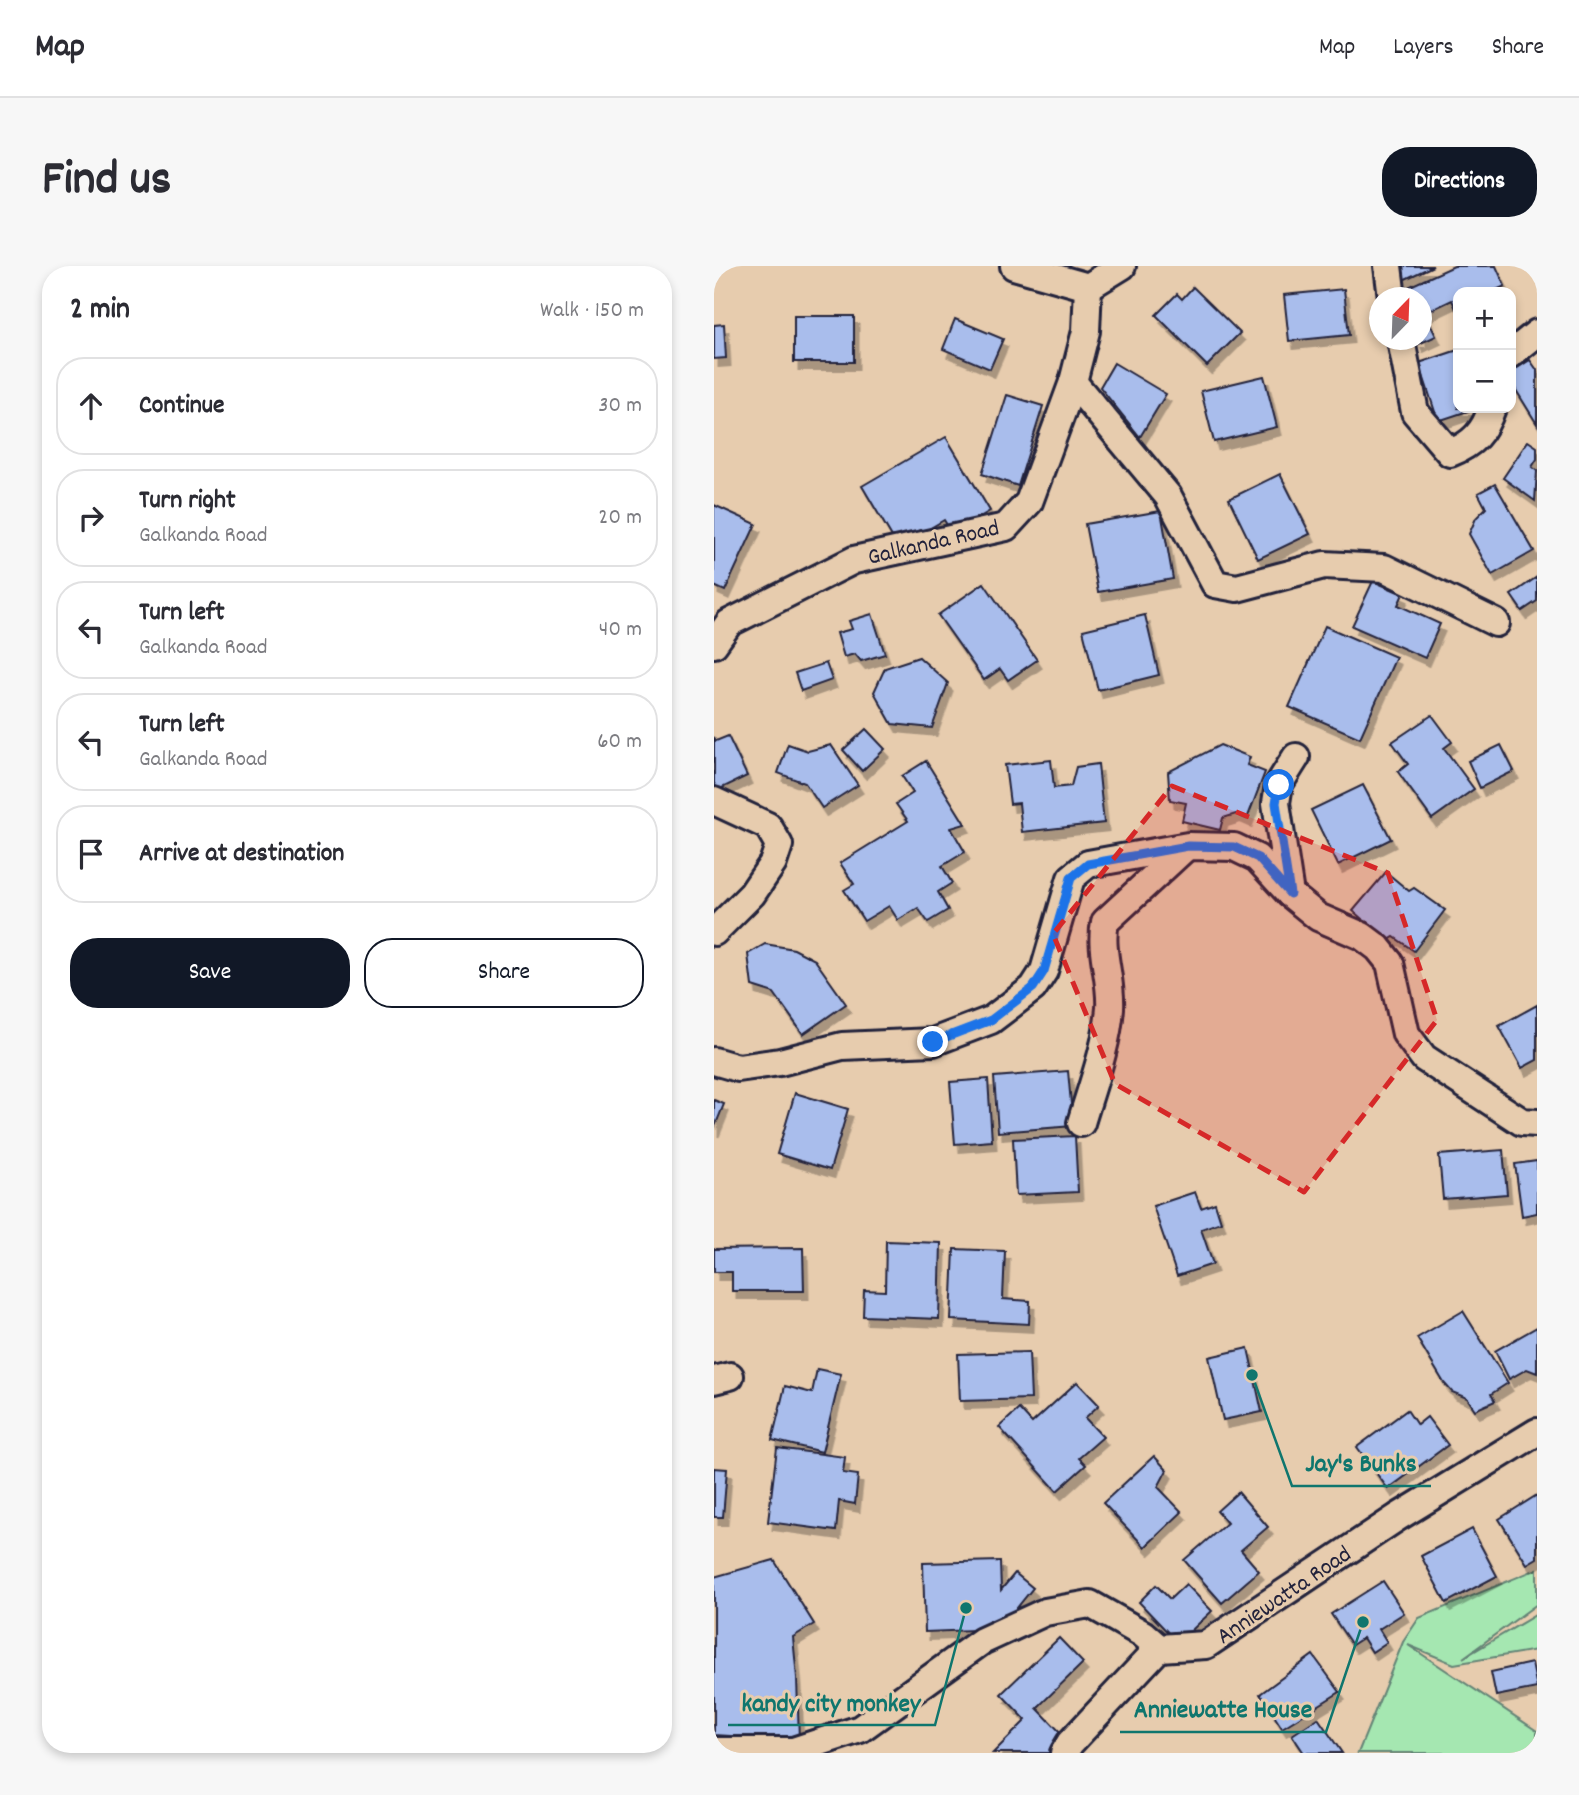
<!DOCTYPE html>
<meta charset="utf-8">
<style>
body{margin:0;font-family:Dekko,sans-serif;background:#f7f7f7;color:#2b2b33}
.controls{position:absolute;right:21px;top:21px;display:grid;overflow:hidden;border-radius:14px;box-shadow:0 4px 10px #0003}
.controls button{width:63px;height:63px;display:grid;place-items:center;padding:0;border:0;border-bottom:2px solid #e1e1e2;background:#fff;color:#2b2b33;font:35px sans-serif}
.compass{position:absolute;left:655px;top:21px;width:63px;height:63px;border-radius:50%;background:#fff;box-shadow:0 4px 10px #0003;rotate:23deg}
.stop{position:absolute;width:21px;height:21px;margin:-16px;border:5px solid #1a73e8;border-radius:50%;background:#fff}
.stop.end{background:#1a73e8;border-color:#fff;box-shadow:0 2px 7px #0008}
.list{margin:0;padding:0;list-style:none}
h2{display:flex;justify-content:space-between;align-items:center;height:91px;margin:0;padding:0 28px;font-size:30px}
h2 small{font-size:23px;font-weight:400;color:#7c7c81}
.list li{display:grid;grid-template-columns:46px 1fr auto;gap:21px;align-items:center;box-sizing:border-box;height:98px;margin:0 14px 14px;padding:0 14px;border:2px solid #e1e1e2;border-radius:28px}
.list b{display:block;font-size:26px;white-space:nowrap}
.list p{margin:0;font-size:23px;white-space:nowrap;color:#7c7c81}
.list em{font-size:23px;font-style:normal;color:#7c7c81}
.actions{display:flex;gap:14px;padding:21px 28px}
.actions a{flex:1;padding:16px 0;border:2px solid #111827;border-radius:28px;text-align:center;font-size:24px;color:#111827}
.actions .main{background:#111827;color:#fff}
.icon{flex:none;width:38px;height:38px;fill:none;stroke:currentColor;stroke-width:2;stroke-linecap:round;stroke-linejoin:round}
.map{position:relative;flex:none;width:823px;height:1487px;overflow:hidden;border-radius:28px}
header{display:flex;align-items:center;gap:42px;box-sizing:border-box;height:98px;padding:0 35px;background:#fff;border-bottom:2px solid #e1e1e2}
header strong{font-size:33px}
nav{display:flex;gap:38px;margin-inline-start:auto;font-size:24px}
.intro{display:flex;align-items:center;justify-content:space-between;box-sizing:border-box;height:168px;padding:0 42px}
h1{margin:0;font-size:49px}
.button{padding:18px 32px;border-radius:28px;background:#111827;color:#fff;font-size:24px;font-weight:700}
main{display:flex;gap:42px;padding:0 42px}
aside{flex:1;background:#fff;border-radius:28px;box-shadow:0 4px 10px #0003}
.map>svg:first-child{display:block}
.green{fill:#a5e7b1;stroke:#648476;stroke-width:2}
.building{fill:#a9bdec;stroke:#22223b;stroke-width:2;filter:url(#shadow)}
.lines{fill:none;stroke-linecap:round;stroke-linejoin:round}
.minor-casing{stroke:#22223b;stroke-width:32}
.minor{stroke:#e7ccae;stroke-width:26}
.route{stroke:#1a73e8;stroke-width:9}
.marked{fill:#d62828;fill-opacity:0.2;stroke:#d62828;stroke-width:5;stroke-dasharray:14 9;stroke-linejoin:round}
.labels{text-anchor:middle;stroke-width:6;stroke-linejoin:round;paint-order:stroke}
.street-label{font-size:24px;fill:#22223b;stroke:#e7ccae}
.leader{fill:none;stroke:#0f766e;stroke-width:2.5}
.callout-dot{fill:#0f766e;stroke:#e7ccae;stroke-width:2.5}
.callout-label{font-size:26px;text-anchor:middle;font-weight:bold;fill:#0f766e;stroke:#e7ccae;stroke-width:6;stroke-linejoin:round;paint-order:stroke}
</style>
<header>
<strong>Map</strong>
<nav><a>Map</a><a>Layers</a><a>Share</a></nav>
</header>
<div class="intro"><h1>Find us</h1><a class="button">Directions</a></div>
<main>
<aside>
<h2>2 min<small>Walk · 150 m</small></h2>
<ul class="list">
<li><svg class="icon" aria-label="ahead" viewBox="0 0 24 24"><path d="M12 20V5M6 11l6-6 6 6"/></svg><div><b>Continue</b></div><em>30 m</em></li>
<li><svg class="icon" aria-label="right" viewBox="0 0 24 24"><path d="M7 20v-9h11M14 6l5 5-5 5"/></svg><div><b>Turn right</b><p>Galkanda Road</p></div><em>20 m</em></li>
<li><svg class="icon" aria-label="left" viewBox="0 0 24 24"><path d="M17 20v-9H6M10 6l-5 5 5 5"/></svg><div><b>Turn left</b><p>Galkanda Road</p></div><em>40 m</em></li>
<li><svg class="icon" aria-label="left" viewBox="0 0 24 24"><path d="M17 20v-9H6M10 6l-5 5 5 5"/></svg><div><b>Turn left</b><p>Galkanda Road</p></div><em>60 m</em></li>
<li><svg class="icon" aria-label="arrive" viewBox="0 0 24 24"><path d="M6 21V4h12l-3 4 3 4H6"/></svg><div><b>Arrive at destination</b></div></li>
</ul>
<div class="actions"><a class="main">Save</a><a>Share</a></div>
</aside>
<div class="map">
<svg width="823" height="1487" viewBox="0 0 823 1487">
<defs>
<filter id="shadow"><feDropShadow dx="4.5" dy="8" stdDeviation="0" flood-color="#0004"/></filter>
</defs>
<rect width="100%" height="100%" fill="#e7ccae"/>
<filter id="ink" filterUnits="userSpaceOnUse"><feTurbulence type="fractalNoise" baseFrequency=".0143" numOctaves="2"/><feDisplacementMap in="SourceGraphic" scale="14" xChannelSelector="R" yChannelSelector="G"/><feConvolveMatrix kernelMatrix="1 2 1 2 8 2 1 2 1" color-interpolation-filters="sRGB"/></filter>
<g filter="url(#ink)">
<polygon class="green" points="823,1303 823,1338 749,1392 823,1348 823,1384 740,1398 694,1379 823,1465 823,1487 644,1487 689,1376 705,1352"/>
<g class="building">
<polygon points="687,0 719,0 685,16"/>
<polygon points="740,0 782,0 791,20 778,26 744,26 744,42 742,43 738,34 711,47 722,70 705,78 703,74 708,74 708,32 683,32 681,27"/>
<polygon points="479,21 526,67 493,100 442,49 463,28 468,33"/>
<polygon points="630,23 635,69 575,75 570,29"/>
<rect x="80" y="50" width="60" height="46"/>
<polygon points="241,53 289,73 276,103 229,83"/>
<polygon points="10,58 12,92 0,93 0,59"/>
<polygon points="744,84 744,142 763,142 724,155 705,97"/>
<polygon points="816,94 823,104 823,158 797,116 797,106"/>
<polygon points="400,97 452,128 426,171 386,121"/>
<polygon points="550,110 563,161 500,176 487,125"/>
<polygon points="293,129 329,140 304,220 268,208"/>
<polygon points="232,171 276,245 238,267 230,254 184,281 148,220"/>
<polygon points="814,175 823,181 823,193 818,201 823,205 821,235 789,212"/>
<polygon points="566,208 596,268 544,293 515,233"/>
<polygon points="781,218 820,285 778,309 755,268 762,252 772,242 764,227"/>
<polygon points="0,239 42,258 11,325 0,320"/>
<polygon points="447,245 459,313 384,326 371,258"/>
<polygon points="823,311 823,335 808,345 797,329"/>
<polygon points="659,315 689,328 684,339 726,358 711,392 638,360"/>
<polygon points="270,317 323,394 294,414 286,403 270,414 224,349"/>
<polygon points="158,348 171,388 147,395 141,388 130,391 123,367 138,363 135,355"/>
<polygon points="431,349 445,409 384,424 369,364"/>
<polygon points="611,360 682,391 646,472 575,441"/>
<polygon points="205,391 234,417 218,462 178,458 160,426 171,402"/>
<polygon points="112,397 118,414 87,425 81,407"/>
<polygon points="718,449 738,476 730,482 760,523 718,553 684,506 694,498 678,476"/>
<polygon points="152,463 171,483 148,505 129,484"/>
<polygon points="14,470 33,510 4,524 0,517 0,471 2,475"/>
<polygon points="74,478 94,485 117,479 144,519 108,542 91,517 64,507"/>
<polygon points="506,479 536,491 533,499 551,506 533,553 522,548 509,552 506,564 468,555 472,537 456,534 454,506"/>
<polygon points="787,479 800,505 766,522 754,495"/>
<polygon points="337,494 340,522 357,520 362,501 384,498 390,557 308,566 305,537 296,538 291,499"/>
<polygon points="212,495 251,558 237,562 251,586 228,600 238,617 224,626 234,644 214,656 204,642 184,654 175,640 150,655 130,624 140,618 126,597 194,555 182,538 199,527 188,510"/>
<polygon points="649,519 677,573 624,599 597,544"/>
<polygon points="672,606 695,625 700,622 731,644 700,685 680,671 673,675 639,645"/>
<polygon points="51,678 80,683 101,694 132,738 89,768 60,727 38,720 34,688"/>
<polygon points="823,739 823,794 808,802 785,760"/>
<polygon points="354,805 359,860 284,866 280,811"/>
<polygon points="274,813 278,875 241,878 236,816"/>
<polygon points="81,827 134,843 116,904 63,888"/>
<polygon points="0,834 10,838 0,863"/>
<polygon points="361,870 364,926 302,929 299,873"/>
<polygon points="789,884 793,928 729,933 725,889"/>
<polygon points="823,895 823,947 808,950 801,898"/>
<polygon points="481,926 487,942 501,937 507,956 487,963 499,998 463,1010 439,940"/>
<polygon points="172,975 227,977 225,1053 149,1050 150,1024 171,1025"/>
<polygon points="89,982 90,1025 18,1025 18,1006 0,1006 0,983"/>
<polygon points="240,983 291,985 289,1033 316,1035 315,1058 237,1054"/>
<polygon points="749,1045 794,1117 777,1128 781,1135 761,1144 753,1132 738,1126 730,1117 703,1072"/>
<polygon points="823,1061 823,1107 813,1103 795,1113 781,1085"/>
<polygon points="534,1082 548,1146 509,1154 495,1091"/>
<polygon points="315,1086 317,1133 246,1135 244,1088"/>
<polygon points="103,1103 127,1108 108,1186 58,1174 71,1120 98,1127"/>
<polygon points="363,1116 385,1139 371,1152 389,1171 365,1192 372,1199 343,1225 285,1161 305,1143 318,1157"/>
<polygon points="693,1144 703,1159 713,1151 734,1179 674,1223 643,1181"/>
<polygon points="63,1182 131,1191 129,1207 144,1209 141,1238 125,1235 122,1265 54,1256"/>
<polygon points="440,1190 453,1204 444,1221 468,1246 431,1281 389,1237"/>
<polygon points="0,1202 13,1203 9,1251 0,1251"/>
<polygon points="524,1226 554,1261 527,1284 545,1305 508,1337 470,1294 513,1257 503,1245"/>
<polygon points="823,1229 823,1292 813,1298 785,1253"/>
<polygon points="758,1263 783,1310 732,1337 707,1290"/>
<polygon points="60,1294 100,1358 79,1371 83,1412 85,1474 0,1469 0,1311"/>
<polygon points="286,1295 287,1324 301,1307 319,1322 286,1363 211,1366 209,1297"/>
<polygon points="669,1315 690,1347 665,1363 673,1376 658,1386 649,1372 638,1379 617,1348"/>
<polygon points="472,1318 498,1345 464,1377 425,1336 442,1319 456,1333"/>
<polygon points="345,1372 369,1397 323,1442 351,1471 335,1487 279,1487 312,1454 287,1428"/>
<polygon points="599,1389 626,1426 568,1462 546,1428"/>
<polygon points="818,1397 823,1422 782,1430 777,1406"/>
<polygon points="604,1452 628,1487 590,1487 578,1469"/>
</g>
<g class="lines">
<g class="minor-casing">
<g id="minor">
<polyline points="300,0 374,21 408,0"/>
<polyline points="674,0 678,32"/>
<path d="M687 74 701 146 736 187C759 178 770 166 778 142"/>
<polyline points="797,88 823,67"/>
<polyline points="359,116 454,230 501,318 523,322 610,299 670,302 782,357"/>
<polyline points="0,378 15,357 140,294 292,261 315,236 359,116 372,65 374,21"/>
<polyline points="0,535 54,560 65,579 59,597 38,628 0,666"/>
<polyline points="576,628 562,537 565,518 582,491"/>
<polyline points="0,795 24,802 66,796 128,780 219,776 277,754 319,722 330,705 357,612 374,598 474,580 520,581 543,592 576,628 604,651 648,670 664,682 676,697 692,768 710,792 808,856 823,857"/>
<path d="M367 857C378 820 393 781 396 742 398 713 385 685 391 656L472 581"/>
<polyline points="0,1114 16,1110"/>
<polyline points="0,1485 79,1485 146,1463 268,1375 331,1346 376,1338 429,1368 445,1382 492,1379 684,1251 823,1166"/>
<polyline points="350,1487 356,1477 445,1382"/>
</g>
</g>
<use href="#minor" class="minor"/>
</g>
</g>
<g class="lines" filter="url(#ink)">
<polyline class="route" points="219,776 277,754 319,722 330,705 357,612 374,598 474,580 520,581 544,592 576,628 562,537 565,519"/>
</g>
<path class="marked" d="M458 520 674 607 723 754 590 926 401 818 339 668Z"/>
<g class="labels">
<g class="street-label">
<text transform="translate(219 275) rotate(-13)" y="8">Galkanda Road</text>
<text transform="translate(569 1328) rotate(-34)" y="8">Anniewatta Road</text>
</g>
</g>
<path class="leader" d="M538 1109L578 1220H717M252 1342L221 1459H14M649 1356L612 1466H406"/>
<g class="callout-dot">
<circle cx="538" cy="1109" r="7"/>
<circle cx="252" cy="1342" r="7"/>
<circle cx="649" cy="1356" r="7"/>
</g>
<g class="callout-label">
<text x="647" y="1205">Jay's Bunks</text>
<text x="117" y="1445">kandy city monkey</text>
<text x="509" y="1451">Anniewatte House</text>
</g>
</svg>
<div class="controls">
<button>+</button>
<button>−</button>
</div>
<svg class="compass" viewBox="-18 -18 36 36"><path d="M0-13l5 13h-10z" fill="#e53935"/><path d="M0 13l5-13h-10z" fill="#7c7c81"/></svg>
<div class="stop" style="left:565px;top:519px"></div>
<div class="stop end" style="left:219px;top:776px"></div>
</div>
</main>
